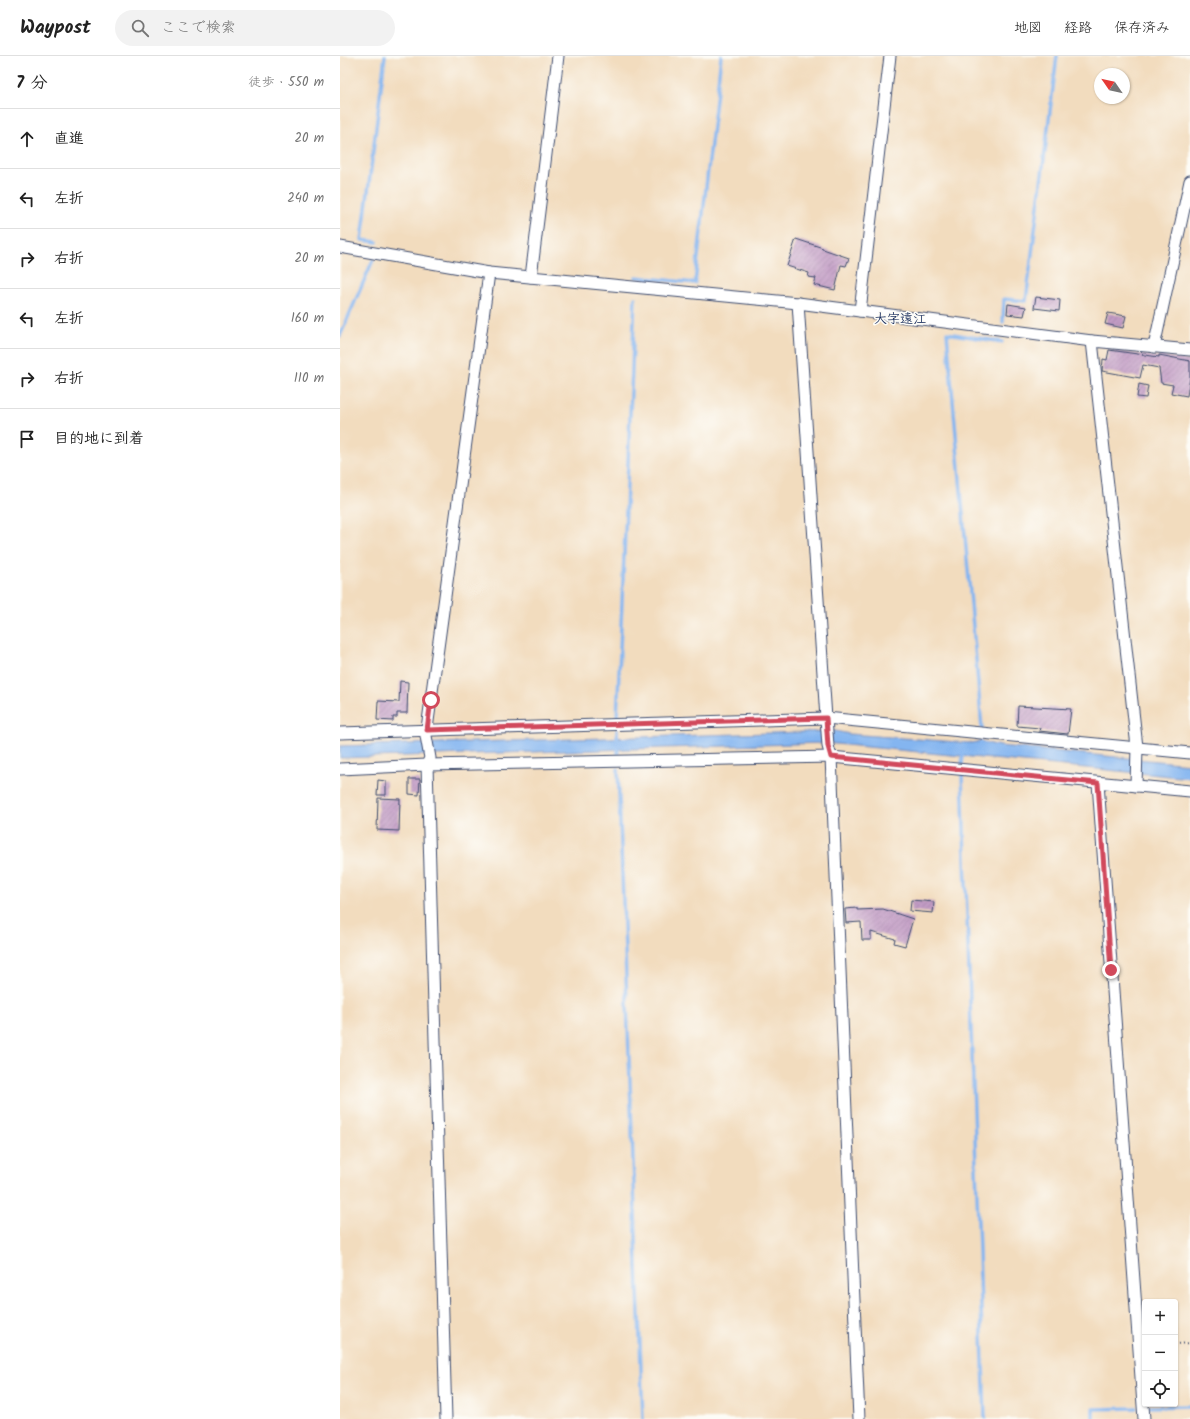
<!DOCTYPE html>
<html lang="ja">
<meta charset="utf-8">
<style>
body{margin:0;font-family:Kalam,"Klee One",sans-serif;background:#f2f2f2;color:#222}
.controls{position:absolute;right:12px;bottom:12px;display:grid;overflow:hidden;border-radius:4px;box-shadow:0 1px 3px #0004}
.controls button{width:36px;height:36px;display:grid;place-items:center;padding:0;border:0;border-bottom:1px solid #e0e0e0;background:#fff;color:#222;font:20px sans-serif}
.compass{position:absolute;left:754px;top:12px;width:36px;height:36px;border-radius:50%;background:#fff;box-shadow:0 1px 3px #0004;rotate:304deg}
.stop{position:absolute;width:12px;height:12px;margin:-9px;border:3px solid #d1495b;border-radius:50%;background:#fff}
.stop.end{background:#d1495b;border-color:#fff;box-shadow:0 1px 4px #0008}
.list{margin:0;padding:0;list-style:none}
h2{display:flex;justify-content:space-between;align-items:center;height:52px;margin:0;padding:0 16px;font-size:17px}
h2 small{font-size:13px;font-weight:400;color:#767676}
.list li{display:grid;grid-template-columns:26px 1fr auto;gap:12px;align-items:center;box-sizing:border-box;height:60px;padding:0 16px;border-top:1px solid #e0e0e0}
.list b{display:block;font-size:15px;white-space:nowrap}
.list em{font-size:13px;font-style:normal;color:#767676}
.icon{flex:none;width:22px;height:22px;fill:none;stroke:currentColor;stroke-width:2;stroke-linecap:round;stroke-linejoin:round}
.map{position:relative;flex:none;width:850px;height:1363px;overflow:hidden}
header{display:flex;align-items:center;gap:24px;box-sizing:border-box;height:56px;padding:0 20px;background:#fff;border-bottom:1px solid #e0e0e0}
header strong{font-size:19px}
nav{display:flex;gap:22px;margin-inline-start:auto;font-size:14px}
.search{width:280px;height:36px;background:#f2f2f2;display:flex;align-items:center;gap:10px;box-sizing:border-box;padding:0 14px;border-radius:22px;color:#767676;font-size:15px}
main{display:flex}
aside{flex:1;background:#fff}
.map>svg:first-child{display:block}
.water{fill:#84b5f0;stroke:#5072a7}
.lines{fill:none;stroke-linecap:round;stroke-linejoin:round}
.stream{stroke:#84b5f0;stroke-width:3.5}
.building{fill:url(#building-hatch)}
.minor-casing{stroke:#3b496c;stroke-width:13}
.path{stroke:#3b496c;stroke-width:2;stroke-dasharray:1 3;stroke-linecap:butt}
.minor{stroke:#fff;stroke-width:11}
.route{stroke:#d1495b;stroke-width:5}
.labels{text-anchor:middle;stroke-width:3;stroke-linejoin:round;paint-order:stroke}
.quarter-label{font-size:13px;font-weight:bold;fill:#1b2f5e;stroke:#fdfcf7}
</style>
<header>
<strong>Waypost</strong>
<div class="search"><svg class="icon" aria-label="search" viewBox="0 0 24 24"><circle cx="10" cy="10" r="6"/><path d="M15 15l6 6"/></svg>ここで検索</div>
<nav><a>地図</a><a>経路</a><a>保存済み</a></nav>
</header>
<main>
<aside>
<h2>7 分<small>徒歩 · 550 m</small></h2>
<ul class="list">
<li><svg class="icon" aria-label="ahead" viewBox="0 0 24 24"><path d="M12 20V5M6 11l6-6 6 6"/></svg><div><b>直進</b></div><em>20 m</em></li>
<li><svg class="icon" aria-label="left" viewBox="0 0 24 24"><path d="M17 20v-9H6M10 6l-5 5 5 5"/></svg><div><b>左折</b></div><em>240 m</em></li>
<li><svg class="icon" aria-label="right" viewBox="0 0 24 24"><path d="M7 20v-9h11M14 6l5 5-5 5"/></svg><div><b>右折</b></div><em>20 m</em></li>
<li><svg class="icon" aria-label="left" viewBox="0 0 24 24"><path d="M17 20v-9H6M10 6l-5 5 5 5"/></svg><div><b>左折</b></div><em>160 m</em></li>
<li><svg class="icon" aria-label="right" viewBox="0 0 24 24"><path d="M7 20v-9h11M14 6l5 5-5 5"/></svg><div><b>右折</b></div><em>110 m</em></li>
<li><svg class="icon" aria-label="arrive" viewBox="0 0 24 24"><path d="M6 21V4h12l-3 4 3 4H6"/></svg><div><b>目的地に到着</b></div></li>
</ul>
</aside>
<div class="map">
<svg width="850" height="1363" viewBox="0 0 850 1363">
<defs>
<pattern id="building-hatch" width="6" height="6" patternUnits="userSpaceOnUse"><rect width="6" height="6" fill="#c29cc5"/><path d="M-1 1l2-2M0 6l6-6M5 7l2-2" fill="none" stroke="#9d80a3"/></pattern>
</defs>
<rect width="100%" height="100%" fill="#fdfcf7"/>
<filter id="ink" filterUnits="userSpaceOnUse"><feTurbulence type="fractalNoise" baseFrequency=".025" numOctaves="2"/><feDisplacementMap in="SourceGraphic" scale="8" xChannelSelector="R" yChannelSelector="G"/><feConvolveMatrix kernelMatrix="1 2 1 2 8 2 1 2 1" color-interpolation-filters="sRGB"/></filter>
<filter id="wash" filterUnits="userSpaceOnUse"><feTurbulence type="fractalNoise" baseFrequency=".012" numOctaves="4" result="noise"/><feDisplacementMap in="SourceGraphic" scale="16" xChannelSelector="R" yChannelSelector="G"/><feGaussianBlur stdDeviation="0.9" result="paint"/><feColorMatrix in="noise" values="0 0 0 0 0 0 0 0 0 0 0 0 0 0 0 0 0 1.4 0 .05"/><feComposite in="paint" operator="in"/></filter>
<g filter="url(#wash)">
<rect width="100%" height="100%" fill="#f2dcbe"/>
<polygon class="water" points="496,675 509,678 631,687 637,686 641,684 643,686 660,690 850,708 850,722 485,687 0,702 0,690"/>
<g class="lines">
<g class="stream">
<polyline points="37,186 22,184 45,0"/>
<polyline points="296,221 355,227 381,0"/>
<polyline points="663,266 664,243 686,245 717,0"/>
<polyline points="0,280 33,204"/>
<polyline points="277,663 295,242"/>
<polyline points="642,672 607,277 662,286"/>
<polyline points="277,674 278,698"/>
<polyline points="622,709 623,696"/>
<polyline points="278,713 303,1363"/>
<polyline points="622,719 645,1362"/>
<polyline points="810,1351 850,1350"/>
<polyline points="753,1363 753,1353 796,1352"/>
</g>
</g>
<g id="blocks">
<g class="building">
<polygon points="456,183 483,192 483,193 509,202 506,210 501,209 495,234 474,229 476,222 468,221 469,217 447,210"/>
<polygon points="696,241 720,244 719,255 694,252"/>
<polygon points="668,248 686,251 684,260 667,258"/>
<polygon points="768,257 786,260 783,272 765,268"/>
<polygon points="769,294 819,301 819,299 850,305 850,322 847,340 831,337 833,329 821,327 819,312 803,309 800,322 762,315 763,303 767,304"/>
<polygon points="799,328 808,330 806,342 797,341"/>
<polygon points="60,625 68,626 67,657 57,657 57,661 53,661 53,665 37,664 38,645 59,646"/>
<polygon points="678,650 731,653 728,678 699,675 700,672 677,670"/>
<polygon points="69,723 80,723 79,739 69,738"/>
<polygon points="38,724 46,725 46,739 37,739"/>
<polygon points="38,742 60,743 59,775 37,774"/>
<polygon points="571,844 594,846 593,857 570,855"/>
<polygon points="517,852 517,854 543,853 573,863 565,890 554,887 555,883 531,876 531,884 522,884 521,866 506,867 505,853"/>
</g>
</g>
</g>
<g filter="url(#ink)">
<use href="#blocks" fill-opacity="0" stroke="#3b496c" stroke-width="1"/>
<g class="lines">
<g class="minor-casing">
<g id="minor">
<polyline points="0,191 149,217 458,247 752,285 850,294"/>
<polyline points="191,221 218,0"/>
<polyline points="458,247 486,662 488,690 491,701 519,1363"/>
<polyline points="520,255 550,0"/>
<polyline points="752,285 797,691 796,730"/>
<polyline points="814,291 850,125"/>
<polyline points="0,677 486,662 850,697"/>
<polyline points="0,713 87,709 491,701 850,735"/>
<polyline points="758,727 804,1363"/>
<polyline points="106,1363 87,709 90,702 86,680 149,217"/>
</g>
</g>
<polyline class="path" points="835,1288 850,1287"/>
<use href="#minor" class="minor"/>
</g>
</g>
<g class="lines" filter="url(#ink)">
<polyline class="route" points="91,644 87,674 486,662 488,690 491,701 758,727 771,914"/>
</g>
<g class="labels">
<g class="quarter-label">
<text x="560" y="267">大字遠江</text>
</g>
</g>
</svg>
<div class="controls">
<button>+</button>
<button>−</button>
<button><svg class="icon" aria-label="locate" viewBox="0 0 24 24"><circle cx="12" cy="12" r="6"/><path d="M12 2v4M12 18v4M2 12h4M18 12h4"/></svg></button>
</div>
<svg class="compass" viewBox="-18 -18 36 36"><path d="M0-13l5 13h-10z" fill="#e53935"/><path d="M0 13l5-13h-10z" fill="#767676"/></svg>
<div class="stop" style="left:91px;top:644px"></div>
<div class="stop end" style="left:771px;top:914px"></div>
</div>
</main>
